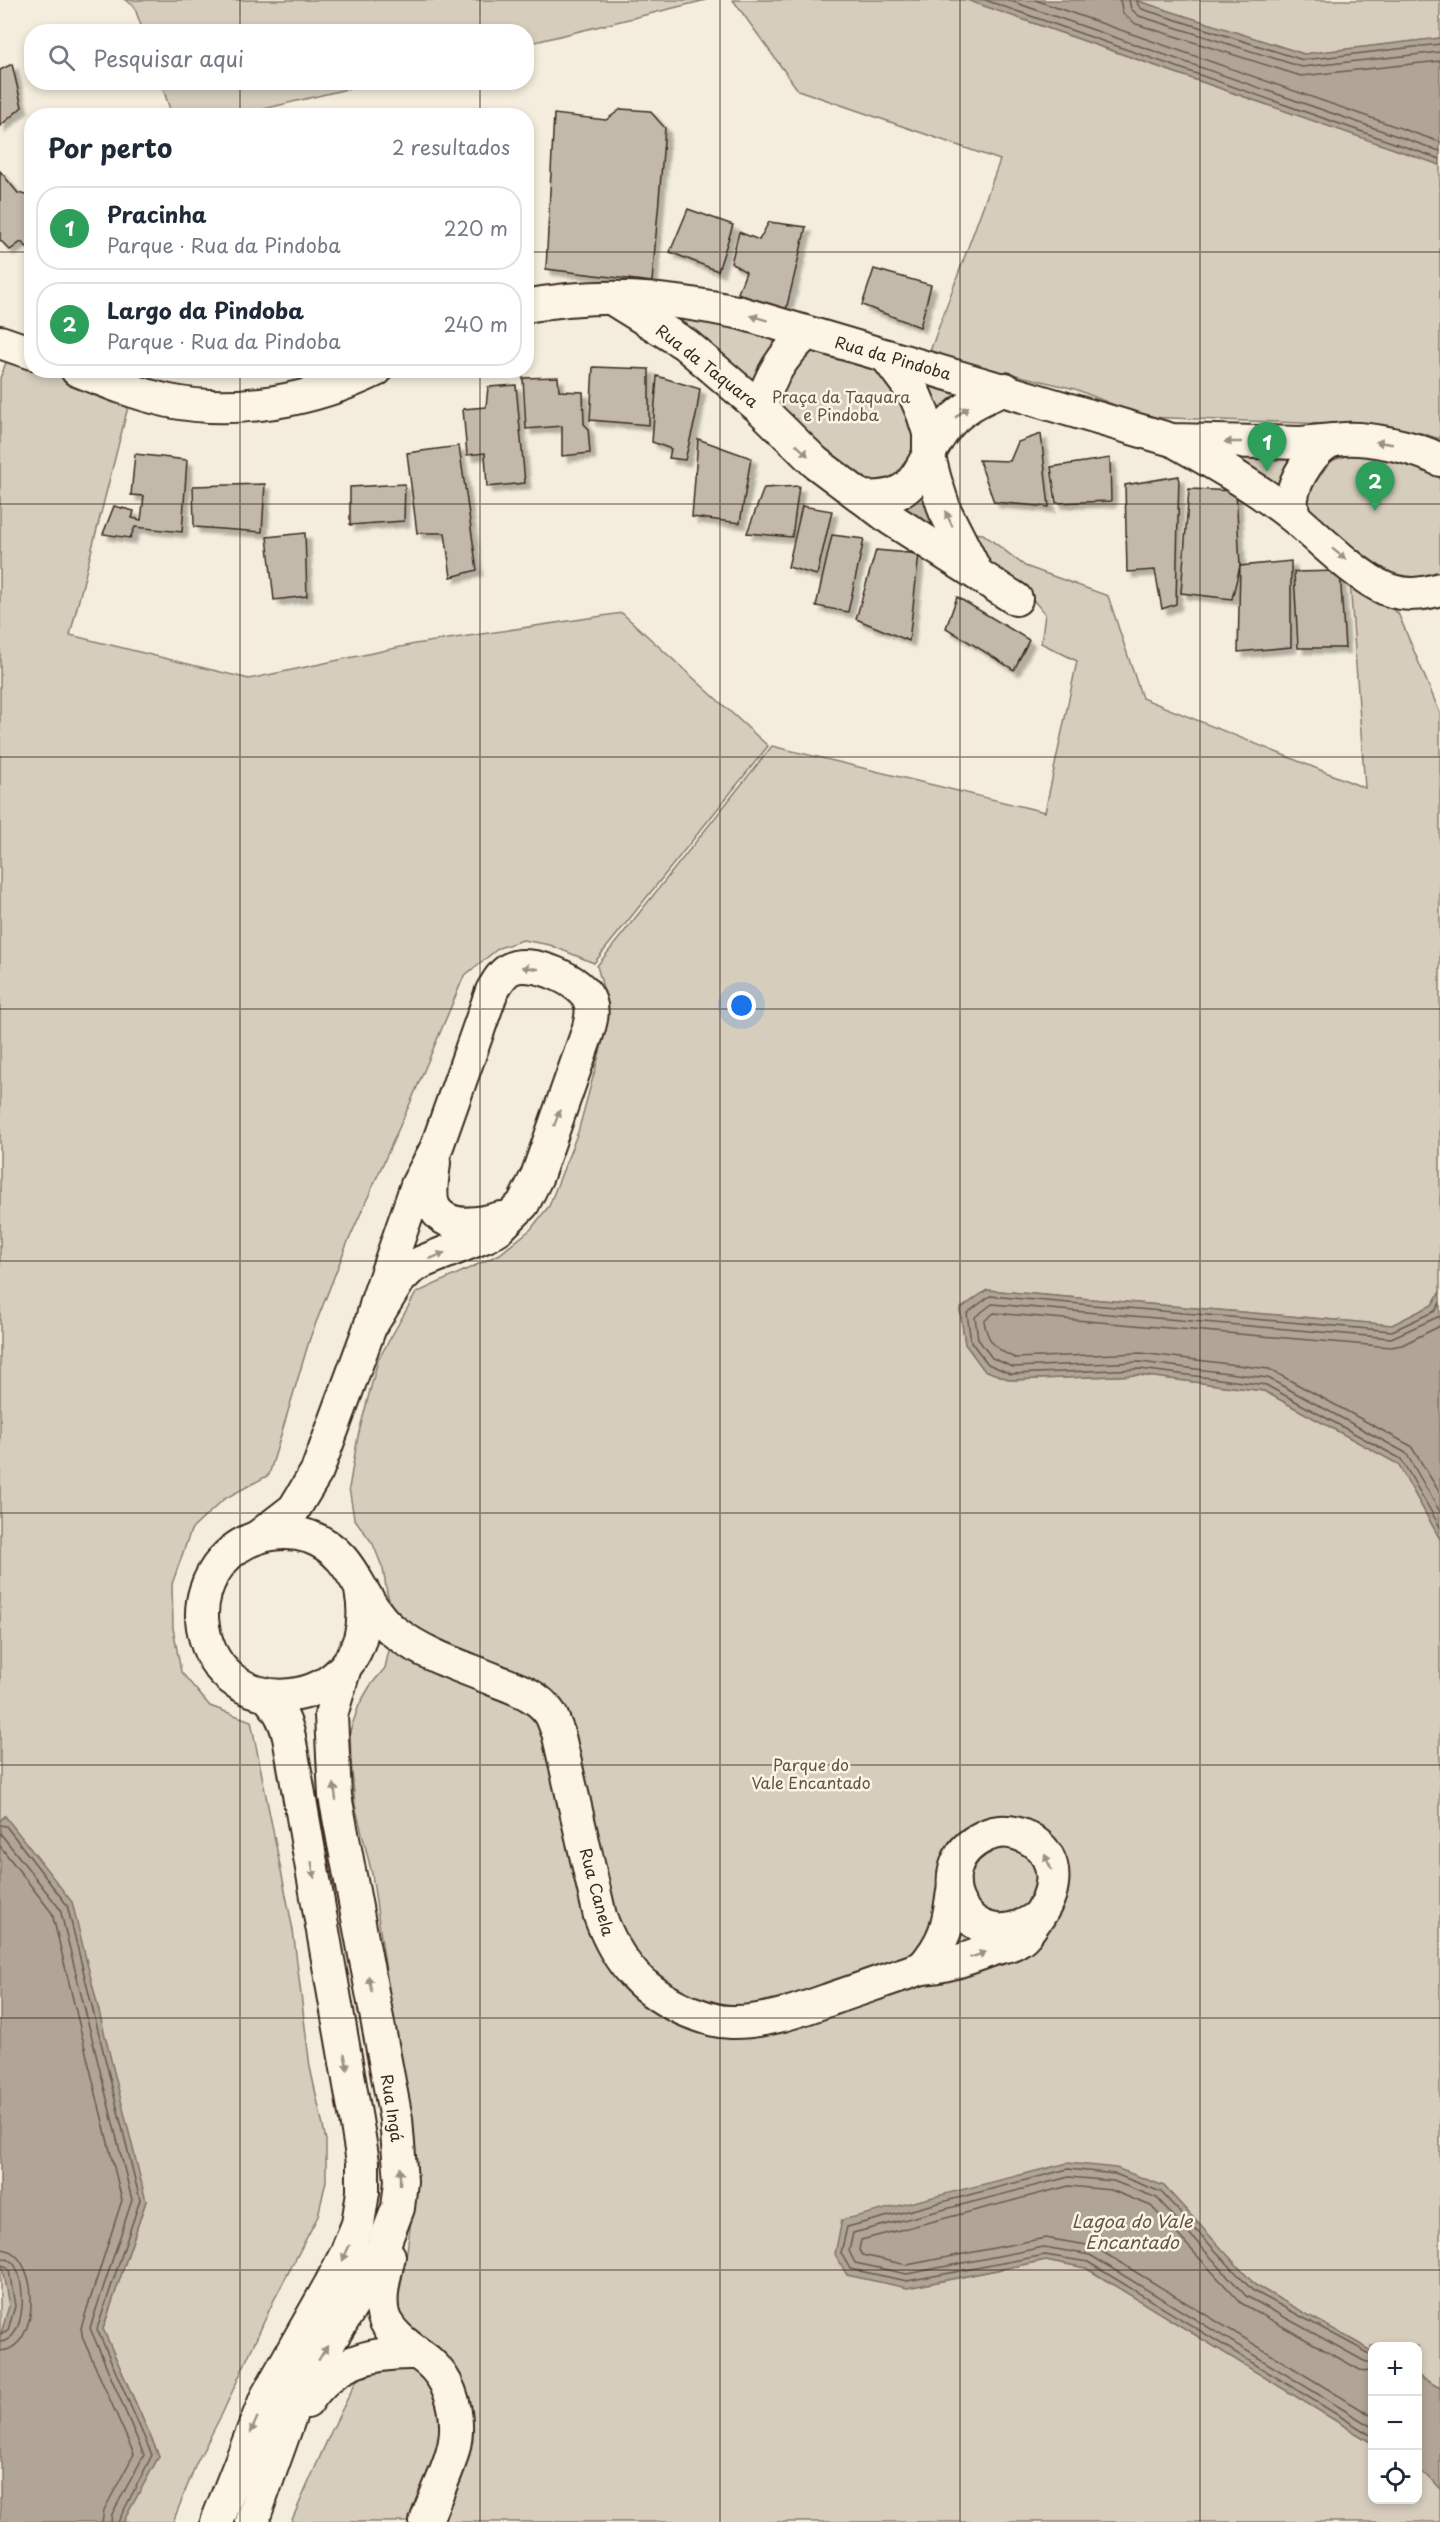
<!DOCTYPE html>
<html lang="pt">
<meta charset="utf-8">
<style>
body{margin:0;font-family:"Playpen Sans",sans-serif;background:#f6f6f7;color:#1f2937}
.controls{position:absolute;right:18px;bottom:18px;display:grid;overflow:hidden;border-radius:12px;box-shadow:0 3px 9px #0003}
.controls button{width:54px;height:54px;display:grid;place-items:center;padding:0;border:0;border-bottom:2px solid #e0e1e3;background:#fff;color:#1f2937;font:30px sans-serif}
.you{position:absolute;left:742px;top:1006px;width:21px;height:21px;margin:-15px;border:4px solid #fff;border-radius:50%;background:#1a73e8;box-shadow:0 0 0 9px #1a73e833}
.badge{display:grid;place-items:center;width:39px;height:39px;border-radius:50%;background:#3b2a1e;color:#fff;font-size:20px;font-weight:700}
.pin{position:absolute;translate:-50% -50px;filter:drop-shadow(0 2px 3px #0008)}
.pin::after{content:'';position:absolute;top:32px;width:21px;height:18px;background:inherit;clip-path:polygon(0 0,100% 0,50% 100%)}
.list{margin:0;padding:0;list-style:none}
h2{display:flex;justify-content:space-between;align-items:center;height:78px;margin:0;padding:0 24px;font-size:26px}
h2 small{font-size:20px;font-weight:400;color:#747a83}
.list li{display:grid;grid-template-columns:39px 1fr auto;gap:18px;align-items:center;box-sizing:border-box;height:84px;margin:0 12px 12px;padding:0 12px;border:2px solid #e0e1e3;border-radius:24px}
.list b{display:block;font-size:22px;white-space:nowrap}
.list p{margin:0;font-size:20px;white-space:nowrap;color:#747a83}
.list em{font-size:20px;font-style:normal;color:#747a83}
.icon{flex:none;width:33px;height:33px;fill:none;stroke:currentColor;stroke-width:2;stroke-linecap:round;stroke-linejoin:round}
.map{position:relative;flex:none;width:1440px;height:2522px;overflow:hidden}
.search{position:absolute;background:#fff;box-shadow:0 3px 9px #0003;left:24px;top:24px;width:510px;height:66px;display:flex;align-items:center;gap:15px;box-sizing:border-box;padding:0 21px;border-radius:24px;color:#747a83;font-size:22px}
.panel{position:absolute;background:#fff;box-shadow:0 3px 9px #0003;left:24px;top:108px;width:510px;height:270px;border-radius:24px}
.map>svg:first-child{display:block}
.green{fill:#d6cdbd;stroke:#887c6e;stroke-width:1.5}
.water{fill:#b0a596;stroke:#817466;stroke-width:1.5}
.lines{fill:none;stroke-linecap:round;stroke-linejoin:round}
.shore{stroke:#6a5b4e;stroke-width:1.5}
.building{fill:#c3b9aa;stroke:#3b2a1e;stroke-width:1.5;filter:url(#shadow)}
.minor-casing{stroke:#3b2a1e;stroke-width:36}
.minor{stroke:#fcf5e5;stroke-width:32}
.oneway{fill:#9c9082}
.grid{fill:none;stroke:#3b2a1e;stroke-width:1.5;stroke-opacity:0.55}
.labels{text-anchor:middle;stroke-width:5;stroke-linejoin:round;paint-order:stroke}
.street-label{font-size:16px;fill:#3b2a1e;stroke:#fcf5e5}
.park-label{font-size:16px;fill:#625346;stroke:#fcf5e5}
.water-label{font-size:18px;font-style:italic;fill:#645548;stroke:#fcf5e5}
</style>
<div class="map">
<svg width="1440" height="2522" viewBox="0 0 1440 2522">
<defs>
<filter id="shadow"><feDropShadow dx="5.5" dy="5.5" stdDeviation="1.5" flood-color="#0004"/></filter>
</defs>
<rect width="100%" height="100%" fill="#f4eddd"/>
<filter id="ink" filterUnits="userSpaceOnUse"><feTurbulence type="fractalNoise" baseFrequency=".0167" numOctaves="2"/><feDisplacementMap in="SourceGraphic" scale="12" xChannelSelector="R" yChannelSelector="G"/><feConvolveMatrix kernelMatrix="1 2 1 2 8 2 1 2 1" color-interpolation-filters="sRGB"/></filter>
<g filter="url(#ink)">
<g class="green">
<polygon points="125,0 706,0 527,44 526,32 143,31 134,6"/>
<polygon points="733,0 967,0 1440,165 1440,439 1421,433 1377,426 1144,417 1075,389 929,354 1000,160 798,90"/>
<polygon points="1135,0 1440,0 1440,38 1304,54"/>
<polygon points="161,83 161,82 372,83 239,115 172,115"/>
<path d="M636 305 676 310 866 361C892 383 926 416 917 455 914 464 906 475 902 484L857 481Z"/>
<polygon points="11,350 31,361 32,370 48,371 128,407 70,635 249,679 415,644 622,613 768,746 594,963 550,945 523,940 499,948 464,976 412,1099 347,1244 310,1338 269,1475 224,1499 191,1530 172,1584 173,1628 181,1672 210,1706 251,1721 293,1930 310,2067 326,2140 326,2181 318,2216 273,2302 223,2412 196,2464 173,2522 123,2522 159,2456 103,2329 146,2201 5,1816 0,1821 0,378"/>
<polygon points="915,373 980,389 934,431"/>
<polygon points="1302,452 1282,495 1215,453"/>
<polygon points="1353,454 1405,462 1440,474 1440,575 1416,580 1394,577 1372,565 1312,518 1306,504 1308,489 1315,475 1330,461"/>
<polygon points="974,533 983,534 1025,566 1108,596 1142,698 1365,788 1350,582 1398,613 1440,713 1440,1292 1432,1305 1392,1325 987,1290 960,1309 965,1344 984,1370 1011,1380 1139,1375 1264,1391 1398,1464 1440,1539 1440,2388 1418,2376 1418,2346 1372,2346 1372,2351 1255,2285 1164,2187 907,2288 1046,2260 1086,2268 1372,2443 1372,2500 1418,2500 1418,2470 1429,2477 1440,2489 1440,2522 291,2522 330,2434 399,2294 407,2251 416,2181 372,1874 355,1805 351,1761 350,1731 359,1705 370,1686 385,1668 396,1619 387,1593 383,1569 373,1544 354,1518 349,1488 358,1436 378,1360 416,1293 500,1254 531,1229 549,1206 578,1132 601,1048 607,1018 602,984 597,966 772,746 1045,812 1077,661 1041,643 1045,614 1030,596 991,568"/>
<polygon points="0,2257 10,2306 0,2337"/>
</g>
<g class="water">
<polygon points="967,0 1135,0 1304,54 1440,38 1440,165"/>
<polygon points="987,1290 1392,1325 1432,1305 1440,1292 1440,1539 1398,1464 1264,1391 1139,1375 1011,1380 984,1370 965,1344 960,1309"/>
<polygon points="5,1816 72,1902 146,2201 103,2329 159,2456 123,2522 0,2522 0,2337 9,2306 0,2257 0,1821"/>
<polygon points="1068,2163 1116,2168 1164,2186 1255,2285 1372,2351 1372,2443 1086,2268 1046,2260 907,2288 847,2275 835,2254 842,2220"/>
<polygon points="1418,2376 1440,2388 1440,2489 1429,2477 1418,2470"/>
</g>
<g class="lines">
<g class="shore">
<polyline points="985,0 1440,159"/>
<polyline points="1008,0 1440,151"/>
<polyline points="1035,0 1440,142"/>
<polyline points="1120,0 1123,14 1136,24 1301,76 1440,61"/>
<polyline points="1129,0 1131,9 1139,16 1302,67 1440,52"/>
<polyline points="1137,0 1138,5 1142,9 1303,60 1440,44"/>
<polyline points="1440,1303 1435,1311 1392,1331 990,1296 967,1313 971,1342 988,1364 1011,1374 1140,1369 1266,1385 1401,1459 1440,1527"/>
<polyline points="1440,1316 1391,1338 992,1304 975,1317 978,1339 992,1358 1013,1367 1140,1362 1268,1378 1406,1453 1440,1512"/>
<path d="M1440 1326 1402 1345 1391 1347 994 1313 984 1321C987 1341 996 1350 1015 1358L1141 1353 1269 1369 1411 1446 1440 1493"/>
<polyline points="0,1825 6,1826 67,1905 140,2200 97,2329 152,2455 118,2522"/>
<polyline points="0,1833 60,1909 132,2200 90,2328 144,2455 112,2514 111,2522"/>
<polyline points="0,1846 52,1913 122,2200 81,2328 83,2339 134,2454 104,2510 102,2522"/>
<path d="M0 2249C40 2250 43 2349 0 2351"/>
<path d="M0 2258C5 2258 9 2259 13 2263 26 2278 28 2340 0 2342"/>
<polyline points="0,2265 5,2266 9,2270 15,2306 8,2330 0,2334"/>
<polyline points="1372,2355 1252,2290 1161,2192 1115,2174 1068,2169 847,2227 841,2253 850,2269 907,2281 1045,2255 1088,2262 1372,2436"/>
<polyline points="1372,2363 1364,2361 1246,2296 1157,2198 1113,2181 1069,2177 853,2233 849,2251 855,2263 907,2274 1044,2247 1090,2255 1372,2427"/>
<polyline points="1372,2372 1360,2370 1241,2303 1151,2206 1111,2190 1069,2186 861,2240 859,2250 862,2255 907,2265 1045,2238 1093,2246 1372,2416"/>
</g>
</g>
<g class="building">
<polygon points="12,64 22,107 0,126 0,70"/>
<polygon points="621,109 650,111 665,128 652,282 546,269 554,114 606,120"/>
<polygon points="0,171 18,193 26,195 32,202 32,251 21,242 10,250 0,240"/>
<polygon points="688,209 733,225 718,271 670,252"/>
<polygon points="769,222 806,227 785,314 738,293 746,272 731,263 739,232 759,240"/>
<polygon points="874,269 931,285 920,327 862,305"/>
<polygon points="593,367 649,369 649,425 590,420"/>
<polygon points="657,376 700,389 696,416 685,460 669,458 671,449 652,442"/>
<polygon points="558,377 559,391 583,392 584,424 588,428 590,453 562,456 562,426 526,429 523,378"/>
<polygon points="516,385 525,483 487,487 485,453 467,455 463,409 486,407 488,387"/>
<polygon points="1041,434 1049,507 994,502 979,460 1010,461 1018,442"/>
<polygon points="698,439 751,458 740,523 692,517"/>
<polygon points="459,446 477,570 451,577 445,533 417,533 407,453"/>
<polygon points="135,454 187,460 182,532 135,527 130,538 103,534 114,506 134,511 132,518 141,520 144,496 131,495"/>
<polygon points="1110,458 1111,501 1056,503 1051,467"/>
<polygon points="1179,476 1176,604 1162,609 1155,570 1127,572 1125,485"/>
<polygon points="265,484 262,532 194,527 193,486"/>
<polygon points="405,484 404,521 350,525 350,487"/>
<polygon points="799,486 792,537 747,533 764,488"/>
<polygon points="1189,489 1236,491 1240,566 1232,599 1181,593"/>
<polygon points="922,492 927,505 941,542 888,508"/>
<polygon points="802,506 832,511 817,575 788,567"/>
<polygon points="305,533 307,596 274,600 267,537"/>
<polygon points="832,535 864,539 848,612 816,606"/>
<polygon points="876,550 919,554 909,641 856,619"/>
<polygon points="1291,561 1291,647 1238,652 1240,566"/>
<polygon points="1340,571 1345,648 1298,648 1294,572"/>
<polygon points="957,597 1029,640 1014,670 946,628"/>
</g>
<g class="lines">
<g class="minor-casing">
<g id="minor">
<polyline points="611,298 685,344 760,408 815,462 891,519 1016,599"/>
<path d="M526 306C600 292 667 297 741 313L1172 440 1301 443 1333 440"/>
<polyline points="0,342 32,353"/>
<polyline points="886,356 915,395 923,414 929,433 929,457 935,480 945,511 975,570"/>
<path d="M77 370C107 382 137 394 169 401 237 415 314 400 376 370"/>
<path d="M760 408C771 375 781 357 807 333"/>
<path d="M1178 443C1219 466 1259 489 1295 518 1320 539 1357 577 1386 589 1405 596 1421 595 1440 589"/>
<path d="M862 497C920 502 916 467 944 430 959 409 982 398 1005 389"/>
<path d="M1294 517C1293 511 1291 504 1292 498 1294 480 1315 444 1335 440 1362 435 1416 447 1440 460"/>
<path d="M434 1162C433 1175 429 1193 433 1205 444 1231 480 1224 501 1218"/>
<path d="M259 1536 294 1509 317 1471 370 1327 378 1298 417 1185 436 1149 492 991C497 983 501 974 510 969 529 958 584 980 590 1002 594 1013 590 1024 587 1034L537 1176 523 1204 499 1228 486 1236 422 1262 410 1269 399 1280 370 1327"/>
<path d="M361 1590C385 1710 221 1735 203 1627 199 1603 207 1578 223 1560 244 1536 280 1527 310 1537 359 1555 358 1605 396 1633 425 1655 461 1666 495 1680 514 1688 536 1694 549 1712 553 1717 555 1726 558 1732L600 1916C617 1963 643 1993 690 2012 704 2017 719 2023 734 2022 768 2022 800 2010 831 1999 861 1989 891 1978 922 1968 946 1967 968 1958 991 1950 999 1947 1010 1946 1017 1941 1025 1937 1030 1928 1035 1921 1054 1897 1063 1862 1033 1841 1019 1832 1001 1828 985 1836 918 1866 969 1967 1039 1916"/>
<path d="M922 1968C948 1938 948 1923 954 1885"/>
<path d="M389 2256C385 2275 377 2301 385 2320 394 2338 413 2349 428 2361 448 2378 457 2404 456 2431 455 2461 435 2493 426 2522"/>
<path d="M307 2402C333 2362 370 2352 415 2353"/>
<path d="M217 2522 266 2398 330 2285 346 2254 358 2224 363 2192V2162L358 2131 289 1737C285 1719 278 1708 266 1695"/>
<polyline points="252,2522 299,2391 367,2281 383,2247 398,2208 401,2181 396,2119 335,1796 331,1715 345,1667"/>
</g>
</g>
<use href="#minor" class="minor"/>
</g>
<defs><path id="oneway-solid" d="M-6-.8H1V-3.2L6.5 0L1 3.2V.8H-6Z" transform="scale(1.5)"/></defs>
<g class="oneway">
<use href="#oneway-solid" transform="translate(759 318) rotate(-163)"/>
<use href="#oneway-solid" transform="translate(962 412) rotate(-40)"/>
<use href="#oneway-solid" transform="translate(1233 442) rotate(-180)"/>
<use href="#oneway-solid" transform="translate(1384 443) rotate(-172)"/>
<use href="#oneway-solid" transform="translate(802 450) rotate(44)"/>
<use href="#oneway-solid" transform="translate(949 519) rotate(-114)"/>
<use href="#oneway-solid" transform="translate(1339 554) rotate(39)"/>
<use href="#oneway-solid" transform="translate(530 968) rotate(-172)"/>
<use href="#oneway-solid" transform="translate(557 1118) rotate(-70)"/>
<use href="#oneway-solid" transform="translate(437 1256) rotate(-22)"/>
<use href="#oneway-solid" transform="translate(335 1792) rotate(-97)"/>
<use href="#oneway-solid" transform="translate(1048 1862) rotate(-114)"/>
<use href="#oneway-solid" transform="translate(313 1870) rotate(80)"/>
<use href="#oneway-solid" transform="translate(978 1955) rotate(-19)"/>
<use href="#oneway-solid" transform="translate(370 1984) rotate(-101)"/>
<use href="#oneway-solid" transform="translate(346 2062) rotate(80)"/>
<use href="#oneway-solid" transform="translate(400 2176) rotate(-90)"/>
<use href="#oneway-solid" transform="translate(346 2253) rotate(114)"/>
<use href="#oneway-solid" transform="translate(323 2353) rotate(-58)"/>
<use href="#oneway-solid" transform="translate(254 2425) rotate(114)"/>
</g>
</g>
<path class="grid" d="M240 0V32M480 0V32M720 0V2522M960 0V2522M1200 0V2522M240 82V116M480 82V116M0 252H32M526 252H1440M240 370V2522M480 370V2522M0 504H1440M0 757H1440M0 1009H1440M0 1261H1440M0 1513H1440M0 1765H1440M0 2018H1440M0 2270H1440"/>
<g class="labels">
<g class="street-label">
<text transform="translate(893 358) rotate(16)" y="6">Rua da Pindoba</text>
<text transform="translate(707 366) rotate(38)" y="6">Rua da Taquara</text>
<text transform="translate(597 1892) rotate(75)" y="6">Rua Canela</text>
<text transform="translate(392 2108) rotate(81)" y="6">Rua Ingá</text>
</g>
<g class="park-label">
<text x="841" y="403">Praça da Taquara<tspan x="841" dy="18">e Pindoba</tspan></text>
<text x="811" y="1771">Parque do<tspan x="811" dy="18">Vale Encantado</tspan></text>
</g>
<g class="water-label">
<text x="1132" y="2228">Lagoa do Vale<tspan x="1132" dy="21">Encantado</tspan></text>
</g>
</g>
</svg>
<div class="controls">
<button>+</button>
<button>−</button>
<button><svg class="icon" aria-label="locate" viewBox="0 0 24 24"><circle cx="12" cy="12" r="6"/><path d="M12 2v4M12 18v4M2 12h4M18 12h4"/></svg></button>
</div>
<div class="you"></div>
<div class="pin badge" style="left:1267px;top:472px;background:#2e9e5b">1</div>
<div class="pin badge" style="left:1375px;top:511px;background:#2e9e5b">2</div>
<div class="search"><svg class="icon" aria-label="search" viewBox="0 0 24 24"><circle cx="10" cy="10" r="6"/><path d="M15 15l6 6"/></svg>Pesquisar aqui</div>
<section class="panel">
<h2>Por perto<small>2 resultados</small></h2>
<ul class="list">
<li><span class="badge" style="background:#2e9e5b">1</span><div><b>Pracinha</b><p>Parque · Rua da Pindoba</p></div><em>220 m</em></li>
<li><span class="badge" style="background:#2e9e5b">2</span><div><b>Largo da Pindoba</b><p>Parque · Rua da Pindoba</p></div><em>240 m</em></li>
</ul>
</section>
</div>
